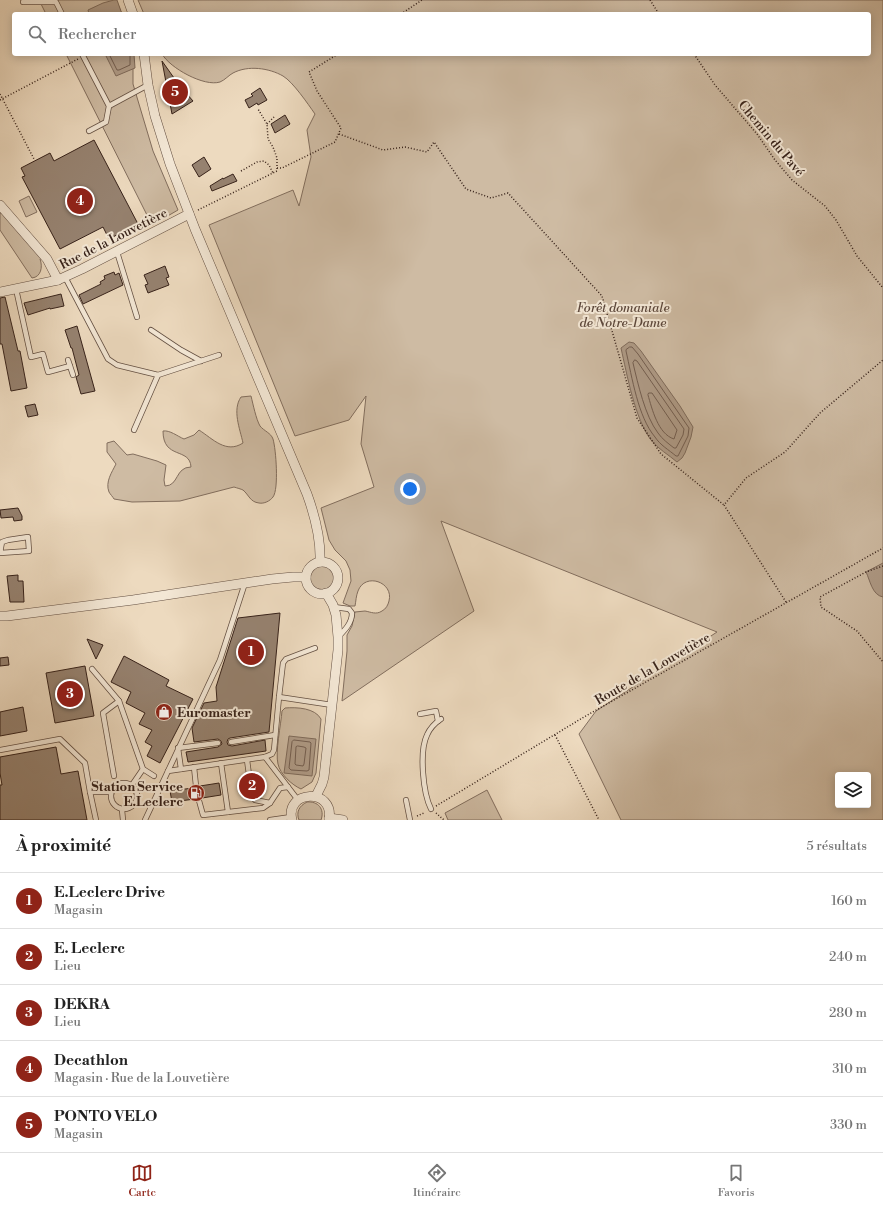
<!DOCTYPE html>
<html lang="fr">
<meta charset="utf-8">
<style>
body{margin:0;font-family:"Libre Bodoni",serif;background:#f2f2f2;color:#222}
.controls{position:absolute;right:12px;bottom:12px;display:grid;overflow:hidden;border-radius:4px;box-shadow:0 2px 10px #0003}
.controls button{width:36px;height:36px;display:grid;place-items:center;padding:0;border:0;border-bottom:1px solid #e0e0e0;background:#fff;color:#222;font:20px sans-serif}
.you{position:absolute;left:410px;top:489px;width:14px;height:14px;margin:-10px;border:3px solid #fff;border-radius:50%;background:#1a73e8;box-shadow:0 0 0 6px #1a73e833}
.badge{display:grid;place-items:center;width:26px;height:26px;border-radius:50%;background:#8f2418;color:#fff;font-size:13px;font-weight:700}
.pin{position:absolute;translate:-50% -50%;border:2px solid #fff;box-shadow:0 1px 4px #0006}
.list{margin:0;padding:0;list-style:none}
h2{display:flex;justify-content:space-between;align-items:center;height:52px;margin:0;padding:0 16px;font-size:17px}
h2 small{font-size:13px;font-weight:400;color:#767676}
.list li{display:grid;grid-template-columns:26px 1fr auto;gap:12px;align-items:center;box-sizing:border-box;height:56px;padding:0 16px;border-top:1px solid #e0e0e0}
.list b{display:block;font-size:15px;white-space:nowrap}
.list p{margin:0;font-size:13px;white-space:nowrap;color:#767676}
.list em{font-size:13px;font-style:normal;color:#767676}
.icon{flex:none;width:22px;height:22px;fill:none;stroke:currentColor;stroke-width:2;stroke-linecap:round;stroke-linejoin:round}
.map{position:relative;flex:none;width:883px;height:820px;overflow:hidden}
.search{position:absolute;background:#fff;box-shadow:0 2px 10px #0003;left:12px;right:12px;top:12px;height:44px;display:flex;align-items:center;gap:10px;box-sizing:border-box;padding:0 14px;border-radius:4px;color:#767676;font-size:15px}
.sheet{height:332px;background:#fff}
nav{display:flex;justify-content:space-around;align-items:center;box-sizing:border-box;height:56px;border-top:1px solid #e0e0e0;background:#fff;font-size:11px;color:#767676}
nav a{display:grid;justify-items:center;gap:2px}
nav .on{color:#8f2418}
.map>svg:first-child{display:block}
.green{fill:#cebba3;stroke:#826e5e;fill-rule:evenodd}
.water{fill:#af9b87;stroke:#7f6b5b}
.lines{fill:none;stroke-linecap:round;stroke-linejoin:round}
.shore{stroke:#735e50;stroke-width:1}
.building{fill:#968270;stroke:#37221a}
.service-casing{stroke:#645043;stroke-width:6}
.minor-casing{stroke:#645043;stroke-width:10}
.path{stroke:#37221a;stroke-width:1.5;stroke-dasharray:1 2;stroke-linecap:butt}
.service{stroke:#f3e7d5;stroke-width:4.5}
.minor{stroke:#f3e7d5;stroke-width:9}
.labels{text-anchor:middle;stroke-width:4;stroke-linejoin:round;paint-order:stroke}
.street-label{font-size:13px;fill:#37221a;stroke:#f3e7d5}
.park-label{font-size:13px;font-style:italic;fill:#5d483c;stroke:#f3e7d5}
.poi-label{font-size:13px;font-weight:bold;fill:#37221a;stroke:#f3e7d5;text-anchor:start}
</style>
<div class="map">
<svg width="883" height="820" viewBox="0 0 883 820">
<rect width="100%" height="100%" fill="#eddabf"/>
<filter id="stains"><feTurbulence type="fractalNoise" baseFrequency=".005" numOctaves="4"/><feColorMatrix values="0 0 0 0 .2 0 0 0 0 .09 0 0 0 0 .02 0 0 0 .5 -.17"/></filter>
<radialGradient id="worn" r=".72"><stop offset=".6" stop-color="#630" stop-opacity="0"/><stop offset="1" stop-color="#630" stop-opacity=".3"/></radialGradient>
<g class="green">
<polygon points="39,0 116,0 122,14 46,14"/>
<path d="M138 0H883V820H621L579 734 596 711 717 632 441 521 474 611 342 701 347 651V635L352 626 355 612C358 612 362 611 365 611 371 612 376 615 382 611 386 609 388 605 389 601 394 582 365 572 358 591 356 596 356 601 355 606H350L343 603 351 581 350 570 346 561 335 550 329 540 321 508 374 487 361 444 366 396 349 420 295 436 209 225 293 190 299 206 311 157 307 130 315 114C308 104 293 82 283 76 269 68 248 65 233 73 229 75 225 80 220 82 204 87 170 68 162 54H869V14H144ZM838 775H868V805H838Z"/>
<polygon points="66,54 133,54 133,84 153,151 178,210 152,225"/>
<polygon points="29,196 37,212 26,217 19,201"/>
<path d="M0 213H2L41 258 40 259C43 267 41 277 32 278L0 230Z"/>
<path d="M251 396C253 404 256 419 260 426 264 431 271 433 273 439 276 449 279 489 273 497 270 501 264 504 259 503 250 502 249 495 243 490 241 489 237 488 234 487L180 501 132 502 114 499C113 497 110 494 109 492 105 482 112 472 116 464L107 452V443L114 441 127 455 133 454 157 461 166 465 164 480 165 486C179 486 175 467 191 467 190 447 163 460 163 431 170 430 177 436 184 439L194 435 199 430C213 439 226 454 243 443 240 429 232 410 241 397Z"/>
<circle cx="322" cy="577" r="13"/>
<path d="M285 708C297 707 315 708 321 719L316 773 312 782 301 789C292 785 280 774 278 764 275 753 281 724 282 711Z"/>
<polygon points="487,790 502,820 448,820 445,813"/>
<path d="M307 802C318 801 325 809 321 820H299C296 812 299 806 307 802Z"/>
</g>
<g class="water">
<polygon points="114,0 117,0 122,14 89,14 88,10 103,3"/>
<polygon points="105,54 134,54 135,68 116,76"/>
<path d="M629 342 634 343 641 351 680 406 693 427 691 437 685 453 682 458 677 462C669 455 658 449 651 440 635 419 627 375 621 348Z"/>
<path d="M883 563V597C872 595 870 580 866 572Z"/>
<polygon points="289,736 316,739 312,776 284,773"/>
</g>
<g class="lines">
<g class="shore">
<polyline points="109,54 117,70 119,70 130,65 130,54"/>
<path d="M630 347H632L638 354 689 428 688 436 678 456H676C669 450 660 445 655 437 638 417 632 377 626 351V350Z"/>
<path d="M635 360 637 361 684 429 683 435 676 448H674C669 444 662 439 658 433 645 416 638 384 633 363Z"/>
<path d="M649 393H652L677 430 674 439C658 434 652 409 648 395Z"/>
<polygon points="294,740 310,742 311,743 309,770 307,771 291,770 289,768 292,742"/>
<polygon points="298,746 304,747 306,748 304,764 303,766 296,765 295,764 296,747"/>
</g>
</g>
<g class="building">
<polygon points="162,61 179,85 193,101 172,114"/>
<polygon points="260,88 267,100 258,105 257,103 249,108 245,100 253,96 251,94"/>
<polygon points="285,115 290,124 275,133 271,124"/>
<polygon points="94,140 138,224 109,239 103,227 60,249 22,177 25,176 21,168 50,153 54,161"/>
<polygon points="204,157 211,169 199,177 192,165"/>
<polygon points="233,174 237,181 212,191 210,186 223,178 223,179"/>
<polygon points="165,266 169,277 166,278 169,285 148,293 145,285 148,284 144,275"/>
<polygon points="114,272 115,275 119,273 123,285 83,304 79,295 101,284 100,282 105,279 104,276"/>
<polygon points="61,294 64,306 50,309 50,308 28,315 24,303"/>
<polygon points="5,297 18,351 20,351 27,388 11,391 2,344 0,344 0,298"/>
<polygon points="77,326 95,391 81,394 76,377 79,375 72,348 71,348 65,330"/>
<polygon points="35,404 38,415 28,417 25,406"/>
<polygon points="18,508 22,516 22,520 14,521 13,517 1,518 0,510"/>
<polygon points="18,575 18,581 23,581 24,602 10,602 7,576"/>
<polygon points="280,613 269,732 230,738 228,739 227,742 228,745 232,746 265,740 266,751 188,762 186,752 218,747 222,744 221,741 218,739 194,742 192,728 204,703 217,701 216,687 238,618"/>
<polygon points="87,639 103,645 96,659"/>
<polygon points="124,656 169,680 166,686 193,699 160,763 147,756 152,746 145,742 152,730 139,724 145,713 126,703 131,692 111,682"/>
<polygon points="8,657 9,665 0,666 0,658"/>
<polygon points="85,666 94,716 55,723 46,673"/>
<polygon points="23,707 27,731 0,736 0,712"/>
<polygon points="56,747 61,774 78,771 87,820 0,820 0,785 2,785 0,773 0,757"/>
<polygon points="260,781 262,789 255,790 251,787 248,789 247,791 244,792 243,783 246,783 247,785 250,786 253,785 254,782"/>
<polygon points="219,783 221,795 202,798 200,794 197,793 195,796 195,799 172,802 170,791 193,788 197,790 200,786"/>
</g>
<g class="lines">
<g class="service-casing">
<g id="service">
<polyline points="23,2 56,2 62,14"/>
<polyline points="82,54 109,106 106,122 89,131"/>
<polyline points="109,106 148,85"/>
<polyline points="117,252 137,317"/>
<polyline points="65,277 108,359 117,365 158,375 219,355"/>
<polyline points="16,289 31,357 43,354 48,372 70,366"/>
<polyline points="151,330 181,350 201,361"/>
<polyline points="68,360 73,375"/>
<polyline points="134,430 158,375"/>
<polyline points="0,553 29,551 28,537 8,540 2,542 0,553"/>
<path d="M334 607 349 609 352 613C352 623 345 630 338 637"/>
<polyline points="92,669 119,701 143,769 154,776"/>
<polyline points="279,697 283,663 286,659 315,648"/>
<polyline points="420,714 436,711 438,721"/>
<polyline points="231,742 275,735"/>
<polyline points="178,748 218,743"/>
<polyline points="178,748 181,769"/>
<polyline points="0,750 60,739 85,763 90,792"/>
<polyline points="265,757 298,800"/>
<polyline points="247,760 250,782"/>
<polyline points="221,763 228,812"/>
<polyline points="194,767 196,786"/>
<polyline points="168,771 220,660 245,583"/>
<polyline points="114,776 103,713 119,701"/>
<circle cx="124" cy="796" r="13"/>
<polyline points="132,785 143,769"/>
<polyline points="251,791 255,800 270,803"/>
<polyline points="198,797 203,815 263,808 270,803 280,788 288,787"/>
<polyline points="406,800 410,820"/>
<path d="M431 809C423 793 419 752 427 735 430 728 435 723 441 719"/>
<polyline points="122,810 123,820"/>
<polyline points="96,820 90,792 111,792"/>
<polyline points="145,820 168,771 265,757 272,754 274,750 279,697 332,705"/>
<polyline points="270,820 291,817"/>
</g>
</g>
<g class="minor-casing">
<g id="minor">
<polyline points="128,0 133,14"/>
<path d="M144 54 148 85 155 116 170 164 195 229 307 494C315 516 321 538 320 562"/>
<polyline points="0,205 47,259 58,280"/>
<polyline points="0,292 58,280 82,269 189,214"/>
<circle cx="322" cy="578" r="16"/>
<polyline points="0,616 7,616 133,600 272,579 293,577 306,577"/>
<polyline points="316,796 322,784 324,777 338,650 338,637 336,615 333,605 326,593"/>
<polyline points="329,818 343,820"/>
<path d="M292 820C284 790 335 787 329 820"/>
</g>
</g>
<g class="path">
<polyline points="650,0 659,14"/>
<polyline points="401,14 422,0"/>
<polyline points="694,54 715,85 757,134 775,160 792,180 825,206 836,220 857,256 883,288"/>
<polyline points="0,94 34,159"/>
<polyline points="0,100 78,59"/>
<polyline points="267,124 274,117"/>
<polyline points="339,134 383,150 405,147 427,152 434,142 466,189 491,198 508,193 602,296 637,418 661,454 724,505"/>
<polyline points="277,168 282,168 335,142 341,128 317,91 309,72 338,54"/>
<polyline points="241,171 257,162 264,161 269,165 273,173"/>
<polyline points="198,210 277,171 277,158 273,147 268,139 267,124 258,109"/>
<polyline points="883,566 866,572 820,597 821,607 857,631 883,662"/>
<polyline points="786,602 724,505 746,478 785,452 820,413 883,360"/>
<polyline points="555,735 599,820"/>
<polyline points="436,806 584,717 883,548"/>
<polyline points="436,813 444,820"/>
<polyline points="417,816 424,813"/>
</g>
<use href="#service" class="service"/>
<use href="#minor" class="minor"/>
</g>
<defs>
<g id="shop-disc" transform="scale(0.9)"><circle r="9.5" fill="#8f2418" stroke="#f3e7d5"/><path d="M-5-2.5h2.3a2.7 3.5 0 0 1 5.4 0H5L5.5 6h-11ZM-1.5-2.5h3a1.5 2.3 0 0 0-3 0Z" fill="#fff"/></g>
<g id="fuel-disc" transform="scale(0.9)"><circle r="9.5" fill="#8f2418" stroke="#f3e7d5"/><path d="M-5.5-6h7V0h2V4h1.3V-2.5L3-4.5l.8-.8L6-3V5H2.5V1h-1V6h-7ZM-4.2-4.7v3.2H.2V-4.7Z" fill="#fff"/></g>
</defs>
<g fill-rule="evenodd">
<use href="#shop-disc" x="164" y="712"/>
<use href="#fuel-disc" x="196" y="793"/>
</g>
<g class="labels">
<g class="street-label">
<text transform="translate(772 138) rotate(50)" y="5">Chemin du Pavé</text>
<text transform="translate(113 238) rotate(-27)" y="5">Rue de la Louvetière</text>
<text transform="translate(652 668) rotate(-30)" y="5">Route de la Louvetière</text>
</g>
<g class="park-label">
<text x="623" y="312">Forêt domaniale<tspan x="623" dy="15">de Notre-Dame</tspan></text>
</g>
<g class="poi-label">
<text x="177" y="717">Euromaster</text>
<text x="183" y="791" text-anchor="end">Station Service<tspan x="183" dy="15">E.Leclerc</tspan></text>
</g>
</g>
<rect width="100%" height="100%" filter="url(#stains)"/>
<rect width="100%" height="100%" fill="url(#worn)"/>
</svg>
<div class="controls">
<button><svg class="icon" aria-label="layers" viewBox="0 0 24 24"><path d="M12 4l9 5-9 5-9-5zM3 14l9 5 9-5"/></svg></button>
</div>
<div class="you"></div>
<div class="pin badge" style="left:251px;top:652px">1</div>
<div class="pin badge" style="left:252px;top:786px">2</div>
<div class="pin badge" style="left:70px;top:694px">3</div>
<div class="pin badge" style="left:80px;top:201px">4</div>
<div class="pin badge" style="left:175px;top:92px">5</div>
<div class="search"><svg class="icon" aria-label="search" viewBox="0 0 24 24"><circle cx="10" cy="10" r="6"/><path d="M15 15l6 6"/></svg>Rechercher</div>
</div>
<section class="sheet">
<h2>À proximité<small>5 résultats</small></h2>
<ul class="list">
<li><span class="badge">1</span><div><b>E.Leclerc Drive</b><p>Magasin</p></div><em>160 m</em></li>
<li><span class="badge">2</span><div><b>E. Leclerc</b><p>Lieu</p></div><em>240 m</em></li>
<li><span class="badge">3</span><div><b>DEKRA</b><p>Lieu</p></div><em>280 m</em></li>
<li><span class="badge">4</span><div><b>Decathlon</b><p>Magasin · Rue de la Louvetière</p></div><em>310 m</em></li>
<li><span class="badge">5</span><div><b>PONTO VELO</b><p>Magasin</p></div><em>330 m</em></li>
</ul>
</section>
<nav>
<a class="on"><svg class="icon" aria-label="map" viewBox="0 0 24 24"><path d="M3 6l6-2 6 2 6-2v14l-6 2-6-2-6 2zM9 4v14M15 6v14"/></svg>Carte</a>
<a><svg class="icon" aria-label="directions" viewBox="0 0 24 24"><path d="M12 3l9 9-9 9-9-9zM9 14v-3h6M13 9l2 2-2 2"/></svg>Itinéraire</a>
<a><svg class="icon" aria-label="saved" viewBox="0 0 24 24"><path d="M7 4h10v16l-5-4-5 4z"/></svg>Favoris</a>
</nav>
